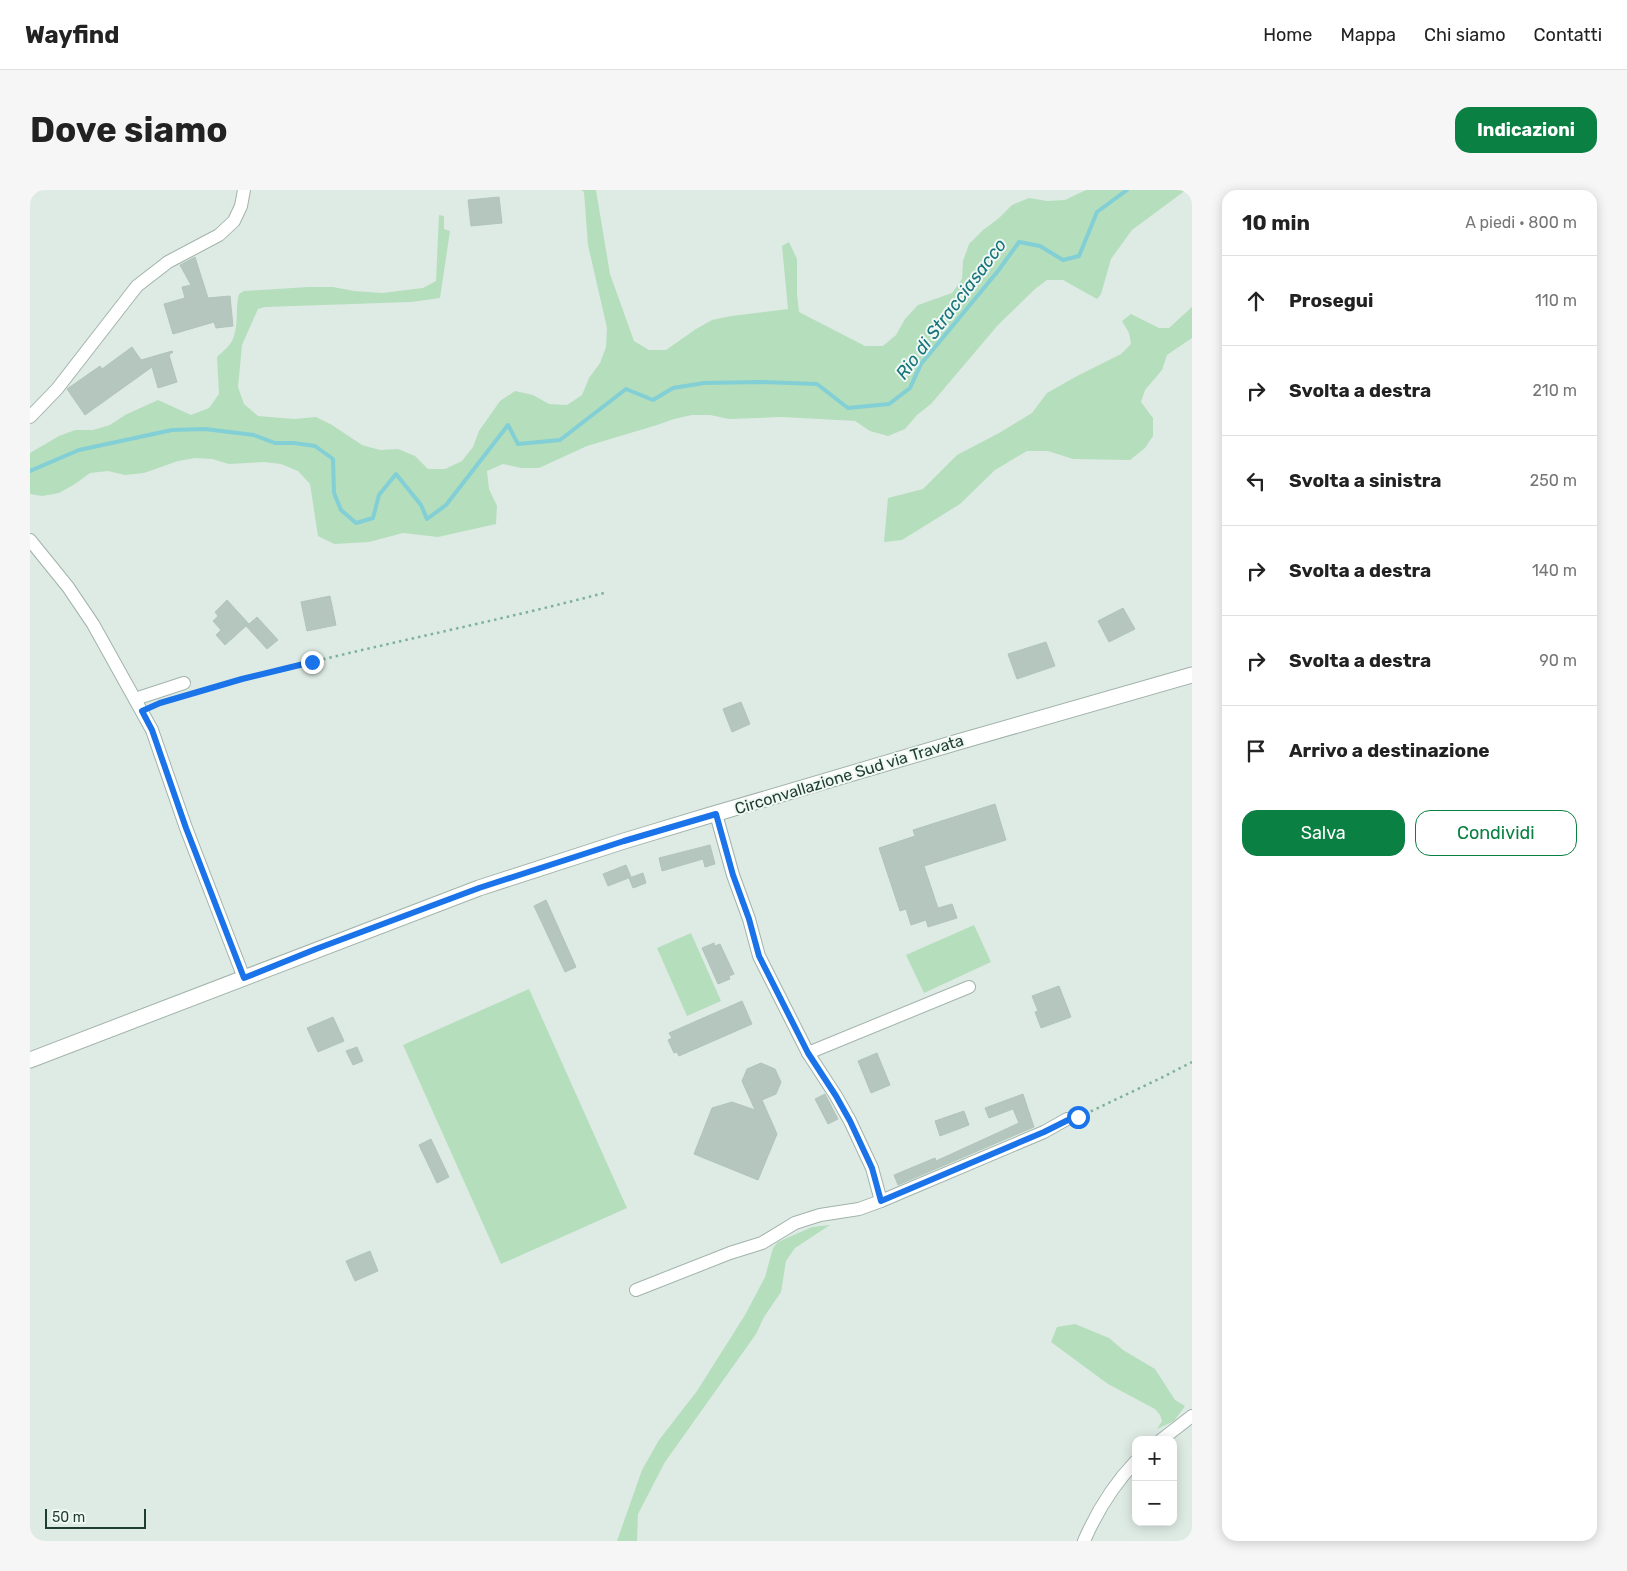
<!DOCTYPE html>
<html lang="it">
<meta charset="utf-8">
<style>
body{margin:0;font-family:Rubik,sans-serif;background:#f6f6f6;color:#222}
.controls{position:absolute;right:15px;bottom:15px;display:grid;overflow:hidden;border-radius:10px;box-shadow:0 2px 12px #0003}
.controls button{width:45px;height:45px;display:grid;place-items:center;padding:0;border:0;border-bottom:1px solid #e0e0e0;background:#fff;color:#222;font:25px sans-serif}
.scale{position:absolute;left:15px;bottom:12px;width:101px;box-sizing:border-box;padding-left:5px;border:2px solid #1f3c32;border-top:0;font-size:14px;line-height:18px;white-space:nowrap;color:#1f3c32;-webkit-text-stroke:4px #eff8f3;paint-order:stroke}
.stop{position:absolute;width:15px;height:15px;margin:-11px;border:4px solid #1a73e8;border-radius:50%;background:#fff}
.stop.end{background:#1a73e8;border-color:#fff;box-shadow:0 1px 5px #0008}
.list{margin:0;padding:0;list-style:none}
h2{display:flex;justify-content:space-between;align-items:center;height:65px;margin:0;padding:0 20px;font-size:21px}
h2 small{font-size:16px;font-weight:400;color:#767676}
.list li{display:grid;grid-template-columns:32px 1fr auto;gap:15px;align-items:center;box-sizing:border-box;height:90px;padding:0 20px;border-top:1px solid #e0e0e0}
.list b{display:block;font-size:19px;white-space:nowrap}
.list em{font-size:16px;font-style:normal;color:#767676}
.actions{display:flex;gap:10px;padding:15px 20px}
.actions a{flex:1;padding:11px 0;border:1px solid #0b8043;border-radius:15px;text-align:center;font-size:18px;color:#0b8043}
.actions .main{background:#0b8043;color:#fff}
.icon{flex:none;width:28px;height:28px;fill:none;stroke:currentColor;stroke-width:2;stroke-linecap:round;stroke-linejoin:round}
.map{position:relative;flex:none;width:1162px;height:1351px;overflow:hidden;border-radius:15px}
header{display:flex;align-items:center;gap:30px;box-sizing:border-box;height:70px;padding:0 25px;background:#fff;border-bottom:1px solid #e0e0e0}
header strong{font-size:24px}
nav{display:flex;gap:28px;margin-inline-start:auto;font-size:18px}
.intro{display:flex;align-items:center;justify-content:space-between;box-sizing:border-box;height:120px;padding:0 30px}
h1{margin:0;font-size:35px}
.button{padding:12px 22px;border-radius:15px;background:#0b8043;color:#fff;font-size:18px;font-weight:700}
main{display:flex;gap:30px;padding:0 30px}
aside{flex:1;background:#fff;border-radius:15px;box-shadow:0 2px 12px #0003}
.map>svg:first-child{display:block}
.green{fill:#b5debd}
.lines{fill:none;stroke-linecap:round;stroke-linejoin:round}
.stream{stroke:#82cfd5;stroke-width:4}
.building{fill:#b4c6bd;stroke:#b1c5bb}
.minor-casing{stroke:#a1b3ab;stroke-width:14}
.tertiary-casing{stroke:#a1b3ab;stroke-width:17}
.path{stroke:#7cb19c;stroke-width:2.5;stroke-dasharray:2.5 4;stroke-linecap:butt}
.minor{stroke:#fff;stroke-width:12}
.tertiary{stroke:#fff;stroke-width:15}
.route{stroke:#1a73e8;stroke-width:6}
.labels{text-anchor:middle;stroke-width:4;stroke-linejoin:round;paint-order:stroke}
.street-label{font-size:16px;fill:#1f3c32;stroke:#eff8f3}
.water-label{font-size:18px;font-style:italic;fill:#15737b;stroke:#eff8f3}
</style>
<header>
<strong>Wayfind</strong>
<nav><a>Home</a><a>Mappa</a><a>Chi siamo</a><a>Contatti</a></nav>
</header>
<div class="intro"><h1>Dove siamo</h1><a class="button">Indicazioni</a></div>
<main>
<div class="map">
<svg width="1162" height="1351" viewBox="0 0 1162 1351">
<rect width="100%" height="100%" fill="#deebe4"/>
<g class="green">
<path d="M551 0H566L580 84 604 151 619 160H636L666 139 682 130 701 126 758 119 752 56 759 52 767 69V104L769 122 835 156H853L866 145 875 129 888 115 922 103 932 89 933 71 939 54 952 41 969 28 982 15 999 8 1017 11 1035 10 1056 0H1156L1102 40 1081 69 1071 104 1067 109 1033 90H1017L1005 99 968 135 901 214 887 225 875 239 858 246 840 241 825 231 808 230 752 227 699 229 680 225H662L644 229 627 235 557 256 509 278H491L473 274 457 281 459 299 467 316 466 334 408 347 373 343 339 352 322 353 304 354 288 346 280 294 268 281 251 274 234 272 199 274 182 269 165 268 148 271 114 283 95 285 78 281 60 283 45 294 29 303 12 306 0 304V263L29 246 45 240H63L80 235 95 225 128 210 161 225 179 218 189 204 187 167C193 161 200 156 203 149 209 135 205 118 209 104L214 101 278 97H303L324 101 352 103 393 98 406 91 409 25 414 26V39L420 41 410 108 381 112 235 117 228 119 212 155 208 197 214 214 228 226 264 229 286 227 302 235 332 255 350 260 368 259 385 266 398 279H415L432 271 443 257 449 241 470 211 485 201 503 205 519 214 537 215 552 205 559 188 570 173 576 157 577 138 558 55 554 2Z"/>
<polygon points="1162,117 1162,148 1137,165 1132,180 1115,200 1111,212 1123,228 1123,246 1115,258 1100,270 1043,269 1018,261 997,261 965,280 930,314 872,350 854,352 858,308 893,299 927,265 969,243 1002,223 1017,203 1047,186 1091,164 1101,154 1099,143 1092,131 1101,124 1129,138 1139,138"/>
<polygon points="944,735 961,772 894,803 876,765"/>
<polygon points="661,743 691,811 657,826 627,758"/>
<polygon points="499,799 597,1018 471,1074 373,855"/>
<polygon points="800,1035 765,1058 756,1071 751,1102 734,1127 726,1144 635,1272 608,1324 607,1351 587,1351 612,1280 629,1250 667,1201 715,1125 735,1087 743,1058 748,1052 782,1037"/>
<polygon points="1045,1134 1079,1148 1093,1160 1125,1179 1145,1210 1155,1216 1144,1231 1127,1239 1132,1231 1130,1225 1125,1219 1078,1194 1021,1152 1027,1137"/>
</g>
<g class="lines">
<polyline class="stream" points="0,281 49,260 142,240 175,239 224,245 245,253 264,253 285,256 303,269 304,303 311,320 326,333 343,328 349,305 366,284 391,315 397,329 416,315 478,235 488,254 530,250 596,199 623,210 643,198 674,193 730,192 787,194 818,218 859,214 880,198 891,174 968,81 989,52 1010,56 1033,70 1049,66 1067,22 1097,0"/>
</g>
<g class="building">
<polygon points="469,7 472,33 441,36 438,10"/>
<polygon points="165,67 178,108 200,106 203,136 186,138 184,132 143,144 134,114 155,108 152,97 161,95 150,75"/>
<polygon points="102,157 111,170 142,161 143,162 139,165 147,192 128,198 122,177 55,225 37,199 70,176 72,179"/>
<polygon points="300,406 306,435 277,441 271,412"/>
<polygon points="197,410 219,434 227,427 248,450 237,459 216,436 195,455 186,445 191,440 183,431 188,426 185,422"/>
<polygon points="1093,418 1105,439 1079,452 1068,431"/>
<polygon points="1016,452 1025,476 987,489 978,464"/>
<polygon points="711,512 720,534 702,542 693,519"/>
<polygon points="965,614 976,650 894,676 908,718 922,714 927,728 898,737 896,730 881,735 876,719 870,721 849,658 885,646 883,640"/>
<polygon points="680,655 685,674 675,677 673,669 632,681 629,668"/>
<polygon points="596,675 601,687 578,696 573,684"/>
<polygon points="613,683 616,693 603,698 599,688"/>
<polygon points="516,710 546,777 535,782 504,716"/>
<polygon points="684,753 685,756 690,754 704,784 699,786 700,789 688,794 672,758"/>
<polygon points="1029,796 1041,827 1011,838 1005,822 1008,821 1002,806"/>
<polygon points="712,811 722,834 649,866 647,862 644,863 638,850 642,848 639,843"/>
<polygon points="303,827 314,851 288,862 277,838"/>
<polygon points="327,857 333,871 323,875 316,861"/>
<polygon points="847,863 860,895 841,903 828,871"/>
<polygon points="731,873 745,879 751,892 746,904 732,910 747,944 728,990 664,964 682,918 702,912 725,920 712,891 717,879"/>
<polygon points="795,904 808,929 798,934 785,909"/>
<polygon points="993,904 1004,937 868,995 864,985 905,968 906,971 989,933 983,919 959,928 955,918"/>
<polygon points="934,921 939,935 910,946 905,931"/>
<polygon points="401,949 419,987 407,993 389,955"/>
<polygon points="340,1061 348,1081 325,1091 316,1071"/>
</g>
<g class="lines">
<g class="minor-casing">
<g id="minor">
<polyline points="0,227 27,199 107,96 138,72 189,45 204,31 211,16 214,0"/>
<polyline points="0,350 38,397 63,434 122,540 156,638 214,788"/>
<polyline points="105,509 154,493"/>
<polyline points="778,863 939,797"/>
<polyline points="851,1011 1014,942 1037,929"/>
<polyline points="606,1100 700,1063 732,1053 765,1033 790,1025 829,1019 851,1011 842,978 820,931 806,906 778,863 729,766 719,729 703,685 686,624"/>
<polyline points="1131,1250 1162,1226"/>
<path d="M1054 1351C1067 1321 1083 1295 1106 1271"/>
</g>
</g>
<g class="tertiary-casing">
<polyline id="tertiary" points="0,870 449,698 594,651 677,626 928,552 1162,485"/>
</g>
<g class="path">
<path d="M161 504C297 464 437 439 574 403"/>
<polyline points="1049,927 1133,887 1162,872"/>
</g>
<use href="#minor" class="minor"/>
<use href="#tertiary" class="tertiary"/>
</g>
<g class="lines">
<polyline class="route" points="282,472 212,489 130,513 112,521 122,540 156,638 214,788 286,759 449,698 594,651 686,624 703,685 719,729 729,766 778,863 806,906 820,931 842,978 851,1011 1014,942 1038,930 1048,927"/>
</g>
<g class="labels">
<g class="street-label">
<text transform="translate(819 584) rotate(-17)" y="6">Circonvallazione Sud via Travata</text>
</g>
<g class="water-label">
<text transform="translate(921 119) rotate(-53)" y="6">Rio di Stracciasacco</text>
</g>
</g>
</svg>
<div class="controls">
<button>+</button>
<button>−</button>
</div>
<div class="scale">50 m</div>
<div class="stop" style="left:1048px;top:927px"></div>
<div class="stop end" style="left:282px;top:472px"></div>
</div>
<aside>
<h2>10 min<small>A piedi · 800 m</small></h2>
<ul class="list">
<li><svg class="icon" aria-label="ahead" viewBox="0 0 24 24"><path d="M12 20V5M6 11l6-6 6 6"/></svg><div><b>Prosegui</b></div><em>110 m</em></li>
<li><svg class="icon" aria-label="right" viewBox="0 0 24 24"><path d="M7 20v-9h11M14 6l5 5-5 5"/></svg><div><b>Svolta a destra</b></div><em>210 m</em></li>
<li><svg class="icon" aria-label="left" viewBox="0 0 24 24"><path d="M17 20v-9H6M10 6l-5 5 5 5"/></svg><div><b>Svolta a sinistra</b></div><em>250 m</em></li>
<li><svg class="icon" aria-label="right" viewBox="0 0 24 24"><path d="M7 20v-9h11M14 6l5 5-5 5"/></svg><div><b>Svolta a destra</b></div><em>140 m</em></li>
<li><svg class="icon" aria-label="right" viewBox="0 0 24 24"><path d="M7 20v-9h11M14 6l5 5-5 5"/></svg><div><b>Svolta a destra</b></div><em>90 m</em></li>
<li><svg class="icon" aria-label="arrive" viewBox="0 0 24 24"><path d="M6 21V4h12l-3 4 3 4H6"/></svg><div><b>Arrivo a destinazione</b></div></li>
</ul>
<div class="actions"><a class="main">Salva</a><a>Condividi</a></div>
</aside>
</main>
